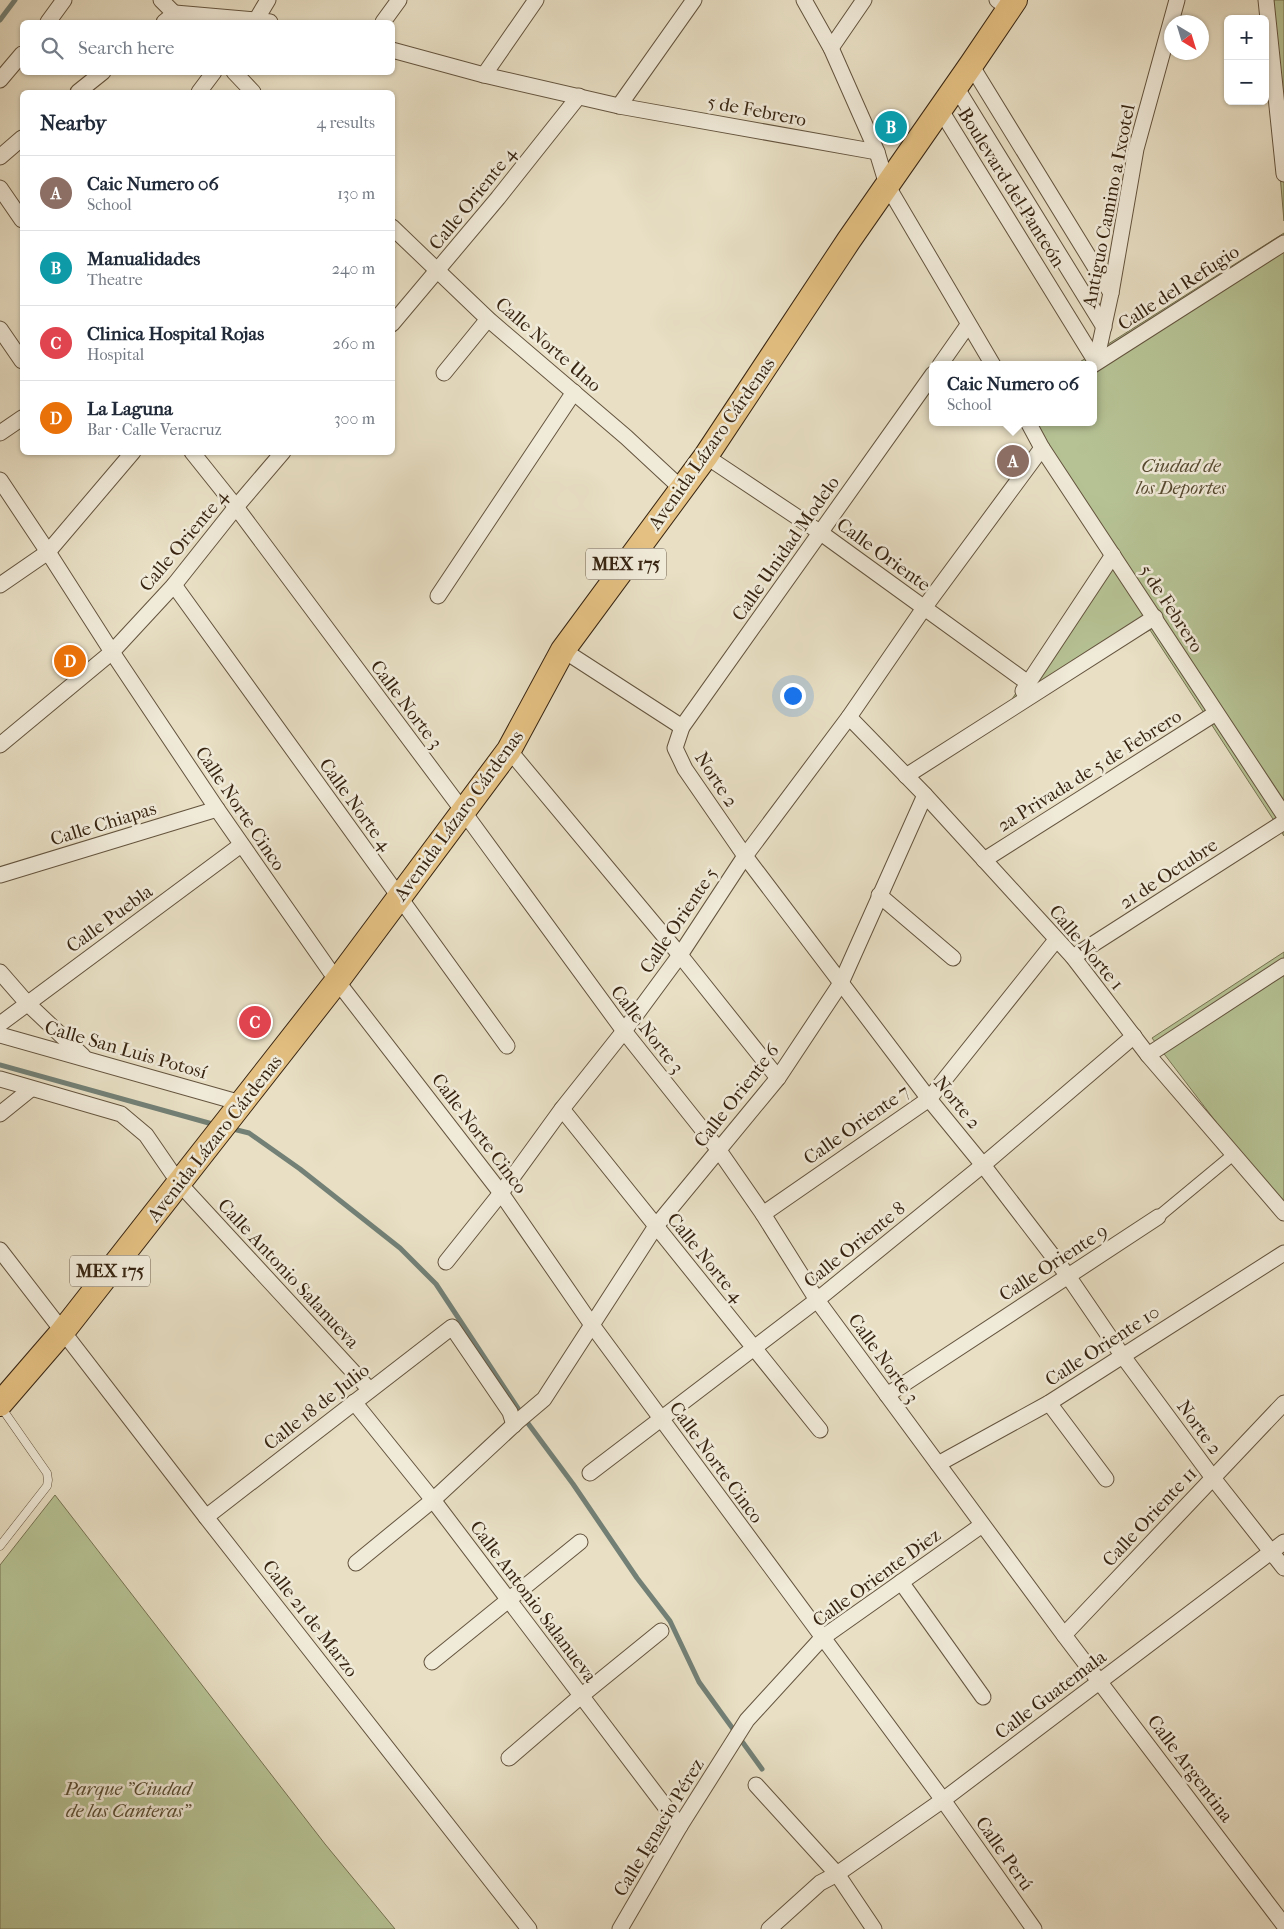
<!DOCTYPE html>
<meta charset="utf-8">
<style>
body{margin:0;font-family:"IM FELL French Canon",serif;background:#f2f2f3;color:#1f2937}
.controls{position:absolute;right:15px;top:15px;display:grid;overflow:hidden;border-radius:8px;box-shadow:0 1px 4px #0004}
.controls button{width:45px;height:45px;display:grid;place-items:center;padding:0;border:0;border-bottom:1px solid #e0e1e3;background:#fff;color:#1f2937;font:25px sans-serif}
.compass{position:absolute;left:1164px;top:15px;width:45px;height:45px;border-radius:50%;background:#fff;box-shadow:0 1px 4px #0004;rotate:142deg}
.you{position:absolute;left:792px;top:695px;width:18px;height:18px;margin:-12px;border:4px solid #fff;border-radius:50%;background:#1a73e8;box-shadow:0 0 0 8px #1a73e833}
.badge{display:grid;place-items:center;width:32px;height:32px;border-radius:50%;background:#2563eb;color:#fff;font-size:16px;font-weight:700}
.pin{position:absolute;translate:-50% -50%;border:2px solid #fff;box-shadow:0 1px 5px #0006}
.popup{position:absolute;left:929px;top:361px;width:168px;height:65px;box-sizing:border-box;display:grid;place-content:center;border-radius:8px;background:#fff;filter:drop-shadow(0 1px 4px #0005);font-size:16px;white-space:nowrap;color:#747a83}
.popup b{font-size:19px;color:#1f2937}
.popup::after{content:'';position:absolute;left:50%;top:100%;margin-left:-10px;border:10px solid transparent;border-top-color:#fff}
.list{margin:0;padding:0;list-style:none}
h2{display:flex;justify-content:space-between;align-items:center;height:65px;margin:0;padding:0 20px;font-size:21px}
h2 small{font-size:16px;font-weight:400;color:#747a83}
.list li{display:grid;grid-template-columns:32px 1fr auto;gap:15px;align-items:center;box-sizing:border-box;height:75px;padding:0 20px;border-top:1px solid #e0e1e3}
.list b{display:block;font-size:19px;white-space:nowrap}
.list p{margin:0;font-size:16px;white-space:nowrap;color:#747a83}
.list em{font-size:16px;font-style:normal;color:#747a83}
.icon{flex:none;width:28px;height:28px;fill:none;stroke:currentColor;stroke-width:2;stroke-linecap:round;stroke-linejoin:round}
.map{position:relative;flex:none;width:1284px;height:1929px;overflow:hidden}
.search{position:absolute;background:#fff;box-shadow:0 1px 4px #0004;left:20px;top:20px;width:375px;height:55px;display:flex;align-items:center;gap:12px;box-sizing:border-box;padding:0 18px;border-radius:8px;color:#747a83;font-size:19px}
.panel{position:absolute;background:#fff;box-shadow:0 1px 4px #0004;left:20px;top:90px;width:375px;height:365px;border-radius:8px}
.map>svg:first-child{display:block}
.green{fill:#b6c294;stroke:#777453}
.lines{fill:none;stroke-linecap:round;stroke-linejoin:round}
.stream{stroke:#728076;stroke-width:5}
.service-casing{stroke:#64543e;stroke-width:9}
.pedestrian-casing{stroke:#64543e;stroke-width:13}
.minor-casing{stroke:#64543e;stroke-width:17}
.primary-casing{stroke:#382512;stroke-width:26}
.service{stroke:#f0ead9;stroke-width:8}
.pedestrian{stroke:#f0ead9;stroke-width:11}
.minor{stroke:#f0ead9;stroke-width:15}
.primary{stroke:#e4c082;stroke-width:24}
.labels{text-anchor:middle;stroke-width:5;stroke-linejoin:round;paint-order:stroke}
.shield{fill:#f0ead9;stroke:#6f604e;stroke-width:1}
.shield-label{font-size:18px;font-weight:bold;fill:#382512}
.street-label{font-size:19px;fill:#382512;stroke:#f0ead9}
.park-label{font-size:19px;font-style:italic;fill:#584c32;stroke:#f0ead9}
</style>
<div class="map">
<svg width="1284" height="1929" viewBox="0 0 1284 1929">
<rect width="100%" height="100%" fill="#e8dfc4"/>
<filter id="stains"><feTurbulence type="fractalNoise" baseFrequency=".004" numOctaves="4"/><feColorMatrix values="0 0 0 0 .2 0 0 0 0 .09 0 0 0 0 .02 0 0 0 .5 -.17"/></filter>
<radialGradient id="worn" r=".72"><stop offset=".6" stop-color="#630" stop-opacity="0"/><stop offset="1" stop-color="#630" stop-opacity=".3"/></radialGradient>
<g class="green">
<polygon points="1265,0 1284,0 1284,221"/>
<polygon points="1284,233 1284,836 1150,630 1007,707 1106,553 1023,422 1093,422 1093,365 1075,365"/>
<polygon points="1284,952 1284,1211 1152,1038"/>
<polygon points="55,1495 325,1844 395,1929 0,1929 0,1565"/>
</g>
<g class="lines">
<g class="stream">
<polyline points="0,20 15,0"/>
<polyline points="0,1065 216,1125"/>
<polyline points="229,1128 249,1133 300,1169 400,1248 436,1284 527,1422 573,1484 637,1578 670,1621 699,1682 762,1769"/>
</g>
<g class="service-casing">
<polyline id="service" points="0,1546 47,1486 48,1480 47,1473 1,1407"/>
</g>
<g class="pedestrian-casing">
<polyline id="pedestrian" points="1158,1217 1234,1154"/>
</g>
<g class="minor-casing">
<g id="minor">
<polyline points="161,0 181,20"/>
<polyline points="804,0 831,48 877,152 887,185 993,365"/>
<polyline points="997,0 1009,9"/>
<polyline points="1266,0 1284,174"/>
<polyline points="256,20 268,0"/>
<polyline points="48,22 64,0"/>
<polyline points="164,22 175,13 256,20 270,22"/>
<polyline points="383,22 399,0"/>
<polyline points="831,48 864,0"/>
<polyline points="392,50 484,75 619,106 877,152"/>
<polyline points="971,65 1111,293"/>
<polyline points="234,72 253,92"/>
<polyline points="484,75 536,0"/>
<polyline points="0,80 22,54"/>
<polyline points="956,87 1104,327"/>
<polyline points="78,92 103,72"/>
<polyline points="199,92 214,72"/>
<polyline points="619,106 694,0"/>
<polyline points="940,109 1096,362"/>
<polyline points="0,157 22,138"/>
<polyline points="0,188 22,220"/>
<polyline points="392,227 488,319 626,437 682,489"/>
<polyline points="392,324 498,198 579,96"/>
<polyline points="0,329 22,361"/>
<polyline points="1096,362 1111,293 1136,149 1177,0"/>
<polyline points="940,365 968,325"/>
<polyline points="1093,365 1284,243"/>
<polyline points="444,373 488,319"/>
<polyline points="933,374 682,727 675,748 685,769 745,856 929,1099 983,1165 1068,1276 1122,1355 1213,1478 1284,1568"/>
<polyline points="1028,422 1042,448 1284,815"/>
<polyline points="0,433 22,418"/>
<polyline points="192,452 236,507 463,811 624,1031 718,1149 763,1214 817,1300 1064,1635 1284,1925"/>
<polyline points="713,461 821,533 1028,683"/>
<polyline points="0,480 48,552 112,652 217,809 337,981 501,1193 592,1325 943,1800 1034,1929"/>
<polyline points="0,585 48,552 133,452"/>
<polyline points="174,585 507,1046"/>
<polyline points="438,596 574,392"/>
<polyline points="563,650 682,727"/>
<polyline points="1023,691 1113,555"/>
<polyline points="849,717 925,795 1073,957 1148,1055 1284,1213"/>
<polyline points="0,745 112,652 174,585 236,507 283,452"/>
<polyline points="509,750 680,955 778,1078"/>
<polyline points="906,776 1155,617"/>
<polyline points="984,860 1216,713"/>
<polyline points="0,875 217,809"/>
<polyline points="879,895 953,958"/>
<polyline points="1073,957 1284,822"/>
<polyline points="0,972 27,1003 83,1056"/>
<polyline points="0,1024 241,845"/>
<polyline points="0,1035 241,1103"/>
<polyline points="1148,1055 1284,966"/>
<polyline points="0,1079 121,1114 146,1135 179,1183 369,1389"/>
<polyline points="562,1109 820,1430"/>
<polyline points="0,1114 31,1089"/>
<polyline points="763,1214 929,1099 1056,940"/>
<polyline points="0,1250 206,1517 529,1929"/>
<polyline points="446,1262 501,1193 562,1109 624,1031 680,955 745,856 849,717 924,608 1042,448"/>
<polyline points="887,1395 1158,1217"/>
<polyline points="354,1402 433,1500 680,1826"/>
<polyline points="1049,1403 1106,1479"/>
<polyline points="938,1464 1049,1403 1284,1253"/>
<polyline points="590,1473 817,1300 983,1165 1134,1036"/>
<polyline points="206,1517 452,1327 510,1412 514,1425"/>
<polyline points="356,1563 433,1500 518,1421 544,1399 656,1226 778,1078 841,983 925,795"/>
<polyline points="901,1582 983,1697"/>
<polyline points="1064,1635 1284,1403"/>
<polyline points="432,1662 580,1542"/>
<polyline points="509,1758 581,1696 661,1631"/>
<polyline points="756,1785 837,1874 874,1929"/>
<polyline points="620,1929 680,1826 747,1720 822,1638 982,1525"/>
<polyline points="769,1929 820,1883 837,1874 943,1800 1284,1542"/>
</g>
</g>
<g class="primary-casing">
<polyline id="primary" points="0,1404 63,1331 337,981 509,750 563,650 706,456 849,240 971,65 1015,0"/>
</g>
<use href="#service" class="service"/>
<use href="#pedestrian" class="pedestrian"/>
<use href="#minor" class="minor"/>
<use href="#primary" class="primary"/>
</g>
<g class="labels">
<g class="shield">
<rect x="586" y="548.5" width="80" height="31" rx="4"/>
<rect x="70" y="1255.5" width="80" height="31" rx="4"/>
</g>
<g class="shield-label">
<text x="626" y="570">MEX 175</text>
<text x="110" y="1277">MEX 175</text>
</g>
<g class="street-label">
<text transform="translate(757 110) rotate(11)" y="7">5 de Febrero</text>
<text transform="translate(1012 187) rotate(58)" y="7">Boulevard del Panteón</text>
<text transform="translate(472 198) rotate(-51)" y="7">Calle Oriente 4</text>
<text transform="translate(1108 206) rotate(-79)" y="7">Antiguo Camino a Ixcotel</text>
<text transform="translate(1178 287) rotate(-33)" y="7">Calle del Refugio</text>
<text transform="translate(549 344) rotate(41)" y="7">Calle Norte Uno</text>
<text transform="translate(711 443) rotate(-55)" y="7">Avenida Lázaro Cárdenas</text>
<text transform="translate(183 540) rotate(-50)" y="7">Calle Oriente 4</text>
<text transform="translate(785 548) rotate(-55)" y="7">Calle Unidad Modelo</text>
<text transform="translate(884 554) rotate(36)" y="7">Calle Oriente</text>
<text transform="translate(1172 608) rotate(57)" y="7">5 de Febrero</text>
<text transform="translate(407 704) rotate(53)" y="7">Calle Norte 3</text>
<text transform="translate(1089 770) rotate(-32)" y="7">2a Privada de 5 de Febrero</text>
<text transform="translate(717 779) rotate(57)" y="7">Norte 2</text>
<text transform="translate(356 804) rotate(54)" y="7">Calle Norte 4</text>
<text transform="translate(241 808) rotate(56)" y="7">Calle Norte Cinco</text>
<text transform="translate(458 815) rotate(-54)" y="7">Avenida Lázaro Cárdenas</text>
<text transform="translate(103 823) rotate(-17)" y="7">Calle Chiapas</text>
<text transform="translate(1168 873) rotate(-33)" y="7">21 de Octubre</text>
<text transform="translate(109 918) rotate(-36)" y="7">Calle Puebla</text>
<text transform="translate(678 920) rotate(-56)" y="7">Calle Oriente 5</text>
<text transform="translate(1087 947) rotate(50)" y="7">Calle Norte 1</text>
<text transform="translate(648 1029) rotate(52)" y="7">Calle Norte 3</text>
<text transform="translate(126 1049) rotate(16)" y="7">Calle San Luis Potosí</text>
<text transform="translate(736 1095) rotate(-52)" y="7">Calle Oriente 6</text>
<text transform="translate(958 1102) rotate(51)" y="7">Norte 2</text>
<text transform="translate(856 1124) rotate(-35)" y="7">Calle Oriente 7</text>
<text transform="translate(480 1133) rotate(53)" y="7">Calle Norte Cinco</text>
<text transform="translate(214 1138) rotate(-52)" y="7">Avenida Lázaro Cárdenas</text>
<text transform="translate(854 1244) rotate(-39)" y="7">Calle Oriente 8</text>
<text transform="translate(706 1257) rotate(51)" y="7">Calle Norte 4</text>
<text transform="translate(1053 1262) rotate(-33)" y="7">Calle Oriente 9</text>
<text transform="translate(289 1273) rotate(47)" y="7">Calle Antonio Salanueva</text>
<text transform="translate(1102 1345) rotate(-33)" y="7">Calle Oriente 10</text>
<text transform="translate(884 1358) rotate(54)" y="7">Calle Norte 3</text>
<text transform="translate(316 1406) rotate(-38)" y="7">Calle 18 de Julio</text>
<text transform="translate(1200 1427) rotate(54)" y="7">Norte 2</text>
<text transform="translate(717 1462) rotate(54)" y="7">Calle Norte Cinco</text>
<text transform="translate(1149 1516) rotate(-47)" y="7">Calle Oriente 11</text>
<text transform="translate(876 1577) rotate(-36)" y="7">Calle Oriente Diez</text>
<text transform="translate(534 1601) rotate(53)" y="7">Calle Antonio Salanueva</text>
<text transform="translate(311 1618) rotate(52)" y="7">Calle 21 de Marzo</text>
<text transform="translate(1050 1694) rotate(-37)" y="7">Calle Guatemala</text>
<text transform="translate(1191 1768) rotate(53)" y="7">Calle Argentina</text>
<text transform="translate(658 1827) rotate(-59)" y="7">Calle Ignacio Pérez</text>
<text transform="translate(1005 1853) rotate(55)" y="7">Calle Perú</text>
</g>
<g class="park-label">
<text x="1181" y="472">Ciudad de<tspan x="1181" dy="22">los Deportes</tspan></text>
<text x="128" y="1795">Parque "Ciudad<tspan x="128" dy="22">de las Canteras"</tspan></text>
</g>
</g>
<rect width="100%" height="100%" filter="url(#stains)"/>
<rect width="100%" height="100%" fill="url(#worn)"/>
</svg>
<div class="controls">
<button>+</button>
<button>−</button>
</div>
<svg class="compass" viewBox="-18 -18 36 36"><path d="M0-13l5 13h-10z" fill="#e53935"/><path d="M0 13l5-13h-10z" fill="#747a83"/></svg>
<div class="you"></div>
<div class="pin badge" style="left:1013px;top:461px;background:#8d6e63">A</div>
<div class="popup"><b>Caic Numero 06</b>School</div>
<div class="pin badge" style="left:891px;top:127px;background:#0f9aa8">B</div>
<div class="pin badge" style="left:255px;top:1022px;background:#e0444e">C</div>
<div class="pin badge" style="left:70px;top:661px;background:#e8710a">D</div>
<div class="search"><svg class="icon" aria-label="search" viewBox="0 0 24 24"><circle cx="10" cy="10" r="6"/><path d="M15 15l6 6"/></svg>Search here</div>
<section class="panel">
<h2>Nearby<small>4 results</small></h2>
<ul class="list">
<li><span class="badge" style="background:#8d6e63">A</span><div><b>Caic Numero 06</b><p>School</p></div><em>130 m</em></li>
<li><span class="badge" style="background:#0f9aa8">B</span><div><b>Manualidades</b><p>Theatre</p></div><em>240 m</em></li>
<li><span class="badge" style="background:#e0444e">C</span><div><b>Clinica Hospital Rojas</b><p>Hospital</p></div><em>260 m</em></li>
<li><span class="badge" style="background:#e8710a">D</span><div><b>La Laguna</b><p>Bar · Calle Veracruz</p></div><em>300 m</em></li>
</ul>
</section>
</div>
